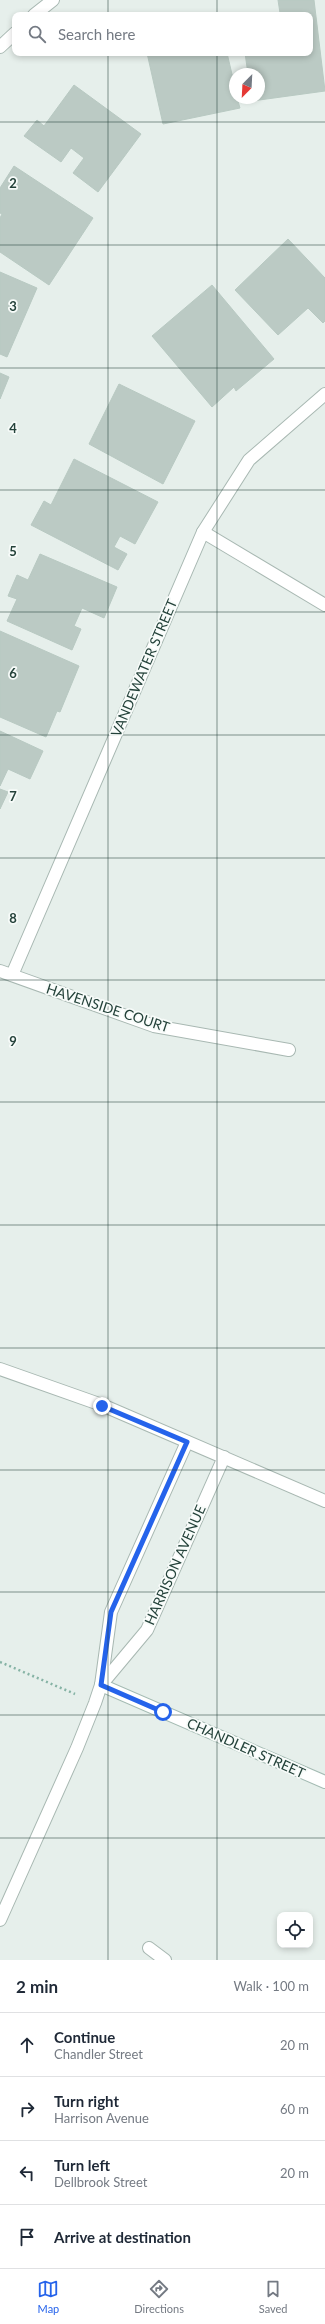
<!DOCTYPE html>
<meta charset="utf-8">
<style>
body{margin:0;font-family:Lato,sans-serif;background:#f6f6f7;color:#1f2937}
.controls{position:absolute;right:12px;bottom:12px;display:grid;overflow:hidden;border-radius:8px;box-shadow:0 2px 6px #0003}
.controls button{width:36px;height:36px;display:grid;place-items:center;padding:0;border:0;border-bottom:1px solid #e0e1e3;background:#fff;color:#1f2937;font:20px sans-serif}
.compass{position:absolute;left:229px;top:68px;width:36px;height:36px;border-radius:50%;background:#fff;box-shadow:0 2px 6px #0003;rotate:204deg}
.stop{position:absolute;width:12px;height:12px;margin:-9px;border:3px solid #2563eb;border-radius:50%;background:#fff}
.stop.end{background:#2563eb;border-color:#fff;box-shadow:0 1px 4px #0008}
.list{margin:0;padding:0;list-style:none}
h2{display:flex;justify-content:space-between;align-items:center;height:52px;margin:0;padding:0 16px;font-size:17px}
h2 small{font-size:13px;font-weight:400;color:#747a83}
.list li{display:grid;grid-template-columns:26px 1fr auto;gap:12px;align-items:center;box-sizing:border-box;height:64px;padding:0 16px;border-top:1px solid #e0e1e3}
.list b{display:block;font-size:15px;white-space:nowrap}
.list p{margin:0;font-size:13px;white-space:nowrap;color:#747a83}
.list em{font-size:13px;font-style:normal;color:#747a83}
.icon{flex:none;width:22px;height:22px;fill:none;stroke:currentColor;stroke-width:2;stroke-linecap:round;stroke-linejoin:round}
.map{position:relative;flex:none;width:325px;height:1960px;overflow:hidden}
.search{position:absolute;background:#fff;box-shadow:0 2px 6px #0003;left:12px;right:12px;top:12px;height:44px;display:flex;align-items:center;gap:10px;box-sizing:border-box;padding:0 14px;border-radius:8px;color:#747a83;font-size:15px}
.sheet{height:308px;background:#fff}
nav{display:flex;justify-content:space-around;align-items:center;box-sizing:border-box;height:56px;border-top:1px solid #e0e1e3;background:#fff;font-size:11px;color:#747a83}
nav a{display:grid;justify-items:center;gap:2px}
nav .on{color:#2563eb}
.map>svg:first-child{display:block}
.building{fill:#bbcac4;stroke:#b8c9c2}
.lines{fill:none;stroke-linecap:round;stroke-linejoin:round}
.minor-casing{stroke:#a8b8b2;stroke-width:14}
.tertiary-casing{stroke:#a8b8b2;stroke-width:14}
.secondary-casing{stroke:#a4bbb3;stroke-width:14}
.path{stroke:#86b3a5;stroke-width:2.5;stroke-dasharray:2 3;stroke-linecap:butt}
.minor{stroke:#fff;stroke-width:12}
.tertiary{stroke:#fff;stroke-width:12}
.secondary{stroke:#fff;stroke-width:12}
.route{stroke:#2563eb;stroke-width:5}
.grid{fill:none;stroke:#24423a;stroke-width:1;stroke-opacity:0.55}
.labels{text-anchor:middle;stroke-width:3.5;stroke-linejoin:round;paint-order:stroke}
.street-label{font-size:14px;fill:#24423a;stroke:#f7fbf9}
.grid-label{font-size:13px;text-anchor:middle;font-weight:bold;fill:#24423a;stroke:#f7fbf9;stroke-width:3.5;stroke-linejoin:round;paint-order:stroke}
</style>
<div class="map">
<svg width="325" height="1960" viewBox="0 0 325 1960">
<rect width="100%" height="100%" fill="#e6efeb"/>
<g class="building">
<polygon points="278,0 314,0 325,91 252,101 251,98 259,98 259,74 248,74 245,53 310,53 310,15 265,15 280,13"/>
<polygon points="147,53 227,53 235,87 235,98 237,98 240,108 163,124"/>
<polygon points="74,85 141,134 98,192 73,173 84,158 71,148 61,162 24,136 37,120 44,126"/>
<polygon points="14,166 93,218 49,285 0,252 0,218 2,214 0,213 0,188"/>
<polygon points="288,239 325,278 325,321 323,323 308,308 278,335 235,290"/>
<polygon points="0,272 37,288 7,357 0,354"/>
<polygon points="212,285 274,359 236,391 234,387 212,407 152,336"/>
<polygon points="0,373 9,377 0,399"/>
<polygon points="119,384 195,421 163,484 89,444"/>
<polygon points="74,459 158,502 135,544 120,536 114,547 127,554 118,570 31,525 44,501 51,505"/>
<polygon points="40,554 117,587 104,618 82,608 74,626 81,629 72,650 7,621 17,599 8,596 17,575 28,580"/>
<polygon points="0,631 79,666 60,712 57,711 46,737 0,717"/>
<polygon points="0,731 43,751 30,779 8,769 0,786"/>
<polygon points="0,789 8,792 0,809"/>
</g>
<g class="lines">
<g class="minor-casing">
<g id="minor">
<polyline points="34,15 53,0"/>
<polyline points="0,47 15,33"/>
<polyline points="203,532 325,605"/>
<polyline points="0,971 154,1026 289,1050"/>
<polyline points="12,975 203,532 249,460 325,394"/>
<polyline points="0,1369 102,1405 325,1501"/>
<polyline points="149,1948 165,1960"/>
</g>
</g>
<g class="tertiary-casing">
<g id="tertiary">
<polyline points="101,1685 147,1630 224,1457"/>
<polyline points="0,1920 77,1748 95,1703 101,1685 111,1612 187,1442"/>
</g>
</g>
<g class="secondary-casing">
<polyline id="secondary" points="101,1685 325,1782"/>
</g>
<polyline class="path" points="0,1662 75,1694"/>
<use href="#minor" class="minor"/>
<use href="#tertiary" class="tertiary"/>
<use href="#secondary" class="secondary"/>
</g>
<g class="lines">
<polyline class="route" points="102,1406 187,1442 111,1612 101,1685 163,1712"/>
</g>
<path class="grid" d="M108 0V15M217 0V15M108 53V1960M217 53V1960M0 122H325M0 245H325M0 368H325M0 490H325M0 612H325M0 735H325M0 858H325M0 980H325M0 1102H325M0 1225H325M0 1348H325M0 1470H325M0 1592H325M0 1715H325M0 1838H325"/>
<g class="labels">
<g class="street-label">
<text transform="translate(144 668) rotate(-67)" y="5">VANDEWATER STREET</text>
<text transform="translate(108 1008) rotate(18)" y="5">HAVENSIDE COURT</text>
<text transform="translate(175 1565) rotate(-66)" y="5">HARRISON AVENUE</text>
<text transform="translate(246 1748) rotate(24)" y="5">CHANDLER STREET</text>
</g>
</g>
<g class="grid-label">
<text x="13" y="188">2</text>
<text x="13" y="311">3</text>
<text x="13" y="433">4</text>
<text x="13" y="556">5</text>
<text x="13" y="678">6</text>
<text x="13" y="801">7</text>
<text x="13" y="923">8</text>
<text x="13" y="1046">9</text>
</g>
</svg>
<div class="controls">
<button><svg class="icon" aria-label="locate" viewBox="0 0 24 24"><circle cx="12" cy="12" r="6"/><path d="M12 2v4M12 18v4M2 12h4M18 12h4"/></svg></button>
</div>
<svg class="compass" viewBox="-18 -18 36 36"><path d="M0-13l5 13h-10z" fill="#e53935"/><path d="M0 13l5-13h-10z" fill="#747a83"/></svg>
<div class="stop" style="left:163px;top:1712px"></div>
<div class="stop end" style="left:102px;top:1406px"></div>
<div class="search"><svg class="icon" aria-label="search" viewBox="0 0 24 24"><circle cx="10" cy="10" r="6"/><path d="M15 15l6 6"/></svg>Search here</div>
</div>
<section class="sheet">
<h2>2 min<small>Walk · 100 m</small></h2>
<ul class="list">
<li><svg class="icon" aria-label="ahead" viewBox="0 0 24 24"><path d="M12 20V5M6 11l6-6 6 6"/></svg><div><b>Continue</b><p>Chandler Street</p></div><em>20 m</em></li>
<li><svg class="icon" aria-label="right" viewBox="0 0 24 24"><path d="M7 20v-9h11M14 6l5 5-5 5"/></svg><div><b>Turn right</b><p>Harrison Avenue</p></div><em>60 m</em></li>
<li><svg class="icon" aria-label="left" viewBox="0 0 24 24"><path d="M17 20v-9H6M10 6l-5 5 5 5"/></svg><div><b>Turn left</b><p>Dellbrook Street</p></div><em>20 m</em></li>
<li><svg class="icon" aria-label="arrive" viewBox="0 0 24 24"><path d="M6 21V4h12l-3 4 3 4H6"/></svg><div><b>Arrive at destination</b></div></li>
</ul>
</section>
<nav>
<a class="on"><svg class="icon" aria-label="map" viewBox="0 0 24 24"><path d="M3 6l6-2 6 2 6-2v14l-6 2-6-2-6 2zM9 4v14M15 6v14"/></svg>Map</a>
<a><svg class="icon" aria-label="directions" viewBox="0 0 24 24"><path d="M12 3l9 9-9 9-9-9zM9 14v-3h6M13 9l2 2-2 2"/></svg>Directions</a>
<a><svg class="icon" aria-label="saved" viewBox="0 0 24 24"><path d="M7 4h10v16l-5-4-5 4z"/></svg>Saved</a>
</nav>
